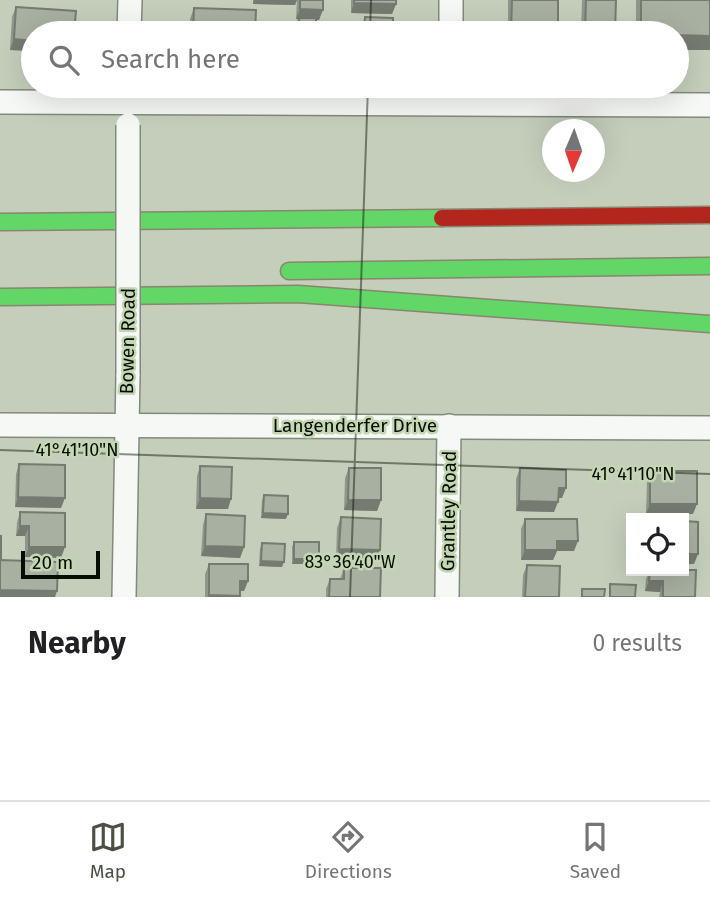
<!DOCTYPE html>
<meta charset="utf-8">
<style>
body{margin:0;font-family:"Fira Sans",sans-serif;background:#f2f2f2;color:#202124}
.controls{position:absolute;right:21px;bottom:21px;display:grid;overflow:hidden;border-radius:0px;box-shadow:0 7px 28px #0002}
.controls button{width:63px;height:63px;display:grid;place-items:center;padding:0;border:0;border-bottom:2px solid #e0e0e0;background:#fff;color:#202124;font:35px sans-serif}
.compass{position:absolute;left:542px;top:119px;width:63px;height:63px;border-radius:50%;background:#fff;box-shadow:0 7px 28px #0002;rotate:182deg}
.scale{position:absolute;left:21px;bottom:18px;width:79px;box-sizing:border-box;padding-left:7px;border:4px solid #080d03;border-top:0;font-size:19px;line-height:24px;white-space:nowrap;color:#080d03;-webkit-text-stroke:5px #c4d6b3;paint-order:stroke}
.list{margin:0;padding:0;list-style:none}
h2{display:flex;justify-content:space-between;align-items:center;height:91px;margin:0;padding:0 28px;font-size:30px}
h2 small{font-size:23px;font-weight:400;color:#757577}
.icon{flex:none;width:38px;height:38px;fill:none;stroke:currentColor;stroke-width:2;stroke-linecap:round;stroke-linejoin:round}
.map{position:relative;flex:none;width:710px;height:597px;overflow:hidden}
.search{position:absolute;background:#fff;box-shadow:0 7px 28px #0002;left:21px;right:21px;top:21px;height:77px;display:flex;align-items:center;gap:18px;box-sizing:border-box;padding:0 24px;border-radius:38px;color:#757577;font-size:26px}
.sheet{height:203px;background:#fff}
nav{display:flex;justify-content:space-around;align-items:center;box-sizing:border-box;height:98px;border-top:2px solid #e0e0e0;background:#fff;font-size:19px;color:#757577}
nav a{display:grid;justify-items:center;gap:4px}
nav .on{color:#4a5143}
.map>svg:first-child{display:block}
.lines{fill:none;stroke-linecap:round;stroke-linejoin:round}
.street-casing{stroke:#828a7b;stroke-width:26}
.fast-casing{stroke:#89856f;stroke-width:19}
.jam-casing{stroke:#89856f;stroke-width:19}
.street{stroke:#f6f8f5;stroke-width:23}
.fast{stroke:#63d668;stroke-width:16}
.jam{stroke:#b3261e;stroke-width:16}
.street-bridge-casing{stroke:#828a7b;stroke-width:26;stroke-linecap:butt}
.street-bridge{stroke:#f6f8f5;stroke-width:23}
.wall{fill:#90978a}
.shaded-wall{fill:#767b71}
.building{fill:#a8b0a1;stroke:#767b71;stroke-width:2}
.ticks{fill:none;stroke:#080d03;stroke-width:2;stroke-opacity:0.45}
.labels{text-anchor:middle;stroke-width:5;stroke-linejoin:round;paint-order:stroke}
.street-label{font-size:19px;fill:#080d03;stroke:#c4d6b3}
.ticks-label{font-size:18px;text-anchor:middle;fill:#080d03;stroke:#c4d6b3;stroke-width:5;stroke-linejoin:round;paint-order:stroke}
</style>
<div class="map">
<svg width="710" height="597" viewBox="0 0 710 597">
<rect width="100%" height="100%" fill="#c4cebb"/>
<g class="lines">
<g class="street-casing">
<g id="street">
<polyline points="129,33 130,0"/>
<polyline points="451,33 451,0"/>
<polyline points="0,102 710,105"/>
<polyline points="0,425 710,428"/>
<polyline points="124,597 128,374"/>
<polyline points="447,597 449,426"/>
</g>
</g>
<g class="fast-casing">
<g id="fast">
<polyline points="0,222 442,218"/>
<polyline points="289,271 710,266"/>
<polyline points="0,297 298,294 710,324"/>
</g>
</g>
<g class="jam-casing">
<polyline id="jam" points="442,218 710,215"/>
</g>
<use href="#street" class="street"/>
<use href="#fast" class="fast"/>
<use href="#jam" class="jam"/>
<g class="street-bridge-casing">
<polyline id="street-bridge" points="128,374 128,125"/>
</g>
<use href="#street-bridge" class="street-bridge"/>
</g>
<g class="wall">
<polygon points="253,0 323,0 319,20 316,20 316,33 297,33 297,24 298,19 296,19 297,0 295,5 253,4"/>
<polygon points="351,0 396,0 396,4 392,14 351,13"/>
<rect x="508" y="0" width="50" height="33"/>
<polygon points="582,0 616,0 615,33 581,33"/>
<polygon points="636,0 710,0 677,33 636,33"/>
<polygon points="16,7 33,33 33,51 10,50 12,17"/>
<polygon points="194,8 255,33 190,33 190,19"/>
<polygon points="365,17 393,33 361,33 361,27"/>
<polygon points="19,464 61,508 15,507 16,474"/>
<polygon points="200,466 228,509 196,509 197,476"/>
<polygon points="349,468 381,500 377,511 344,510 345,478"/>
<polygon points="520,468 562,498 558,498 554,512 516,511 516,479"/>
<polygon points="650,471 693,514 646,514 647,481"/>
<polygon points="264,495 286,519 261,518 262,500"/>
<polygon points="20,512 61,558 25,557 25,536 16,536 17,523"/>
<polygon points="206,514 244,547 240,558 201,556 203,525"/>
<polygon points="341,517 380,550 376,561 336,559 337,528"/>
<polygon points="525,519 574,551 557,551 553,560 521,560 521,529"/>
<polygon points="294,542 319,559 317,564 292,564 292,547"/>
<polygon points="262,543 282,567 259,566 260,549"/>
<polygon points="209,564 248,581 244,591 240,591 239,597 205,597 205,574"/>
<polygon points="527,565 559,597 522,597 523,575"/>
<polygon points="344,568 380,597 326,597 326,589 330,579 340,579"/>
<polygon points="649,571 684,571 695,597 659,597 660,592 645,591 646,579"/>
</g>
<g class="shaded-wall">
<polygon points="254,0 297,0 295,5 253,4"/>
<polygon points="354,3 396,4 392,14 351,13"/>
<polygon points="300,9 323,10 319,20 296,19"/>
<polygon points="677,35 710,36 710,50 677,50"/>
<polygon points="14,39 33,41 33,51 10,50"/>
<polygon points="559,488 566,488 562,498 555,498"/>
<polygon points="18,497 65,498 61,508 15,507"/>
<polygon points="200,498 231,499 228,509 196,509"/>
<polygon points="348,500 381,500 377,511 344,510"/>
<polygon points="519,501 558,502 554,512 516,511"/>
<polygon points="650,504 697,504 693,514 646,514"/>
<polygon points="263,513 288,514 286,519 261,518"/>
<polygon points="20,526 29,526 25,536 16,536"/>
<polygon points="557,541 578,541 574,551 557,551 553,560 521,560 525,550"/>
<polygon points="205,546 244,547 240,558 201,556"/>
<polygon points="29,547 65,547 61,558 25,557"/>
<polygon points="339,549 380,550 376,561 336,559"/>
<polygon points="684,554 698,554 694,564 684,564"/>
<polygon points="294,559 319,559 317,564 292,564"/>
<polygon points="261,561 284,562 282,567 259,566"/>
<polygon points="240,581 248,581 244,591 236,591"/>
<polygon points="649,581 663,581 660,592 645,591"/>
<polygon points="0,590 57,591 55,597 0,597"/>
<polygon points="209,595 240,596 239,597 208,597"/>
</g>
<g class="building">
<polygon points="300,0 323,0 323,10 300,9"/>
<polygon points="354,0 396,0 396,4 354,3"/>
<polygon points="512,0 558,0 558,33 511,33"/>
<polygon points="586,0 616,0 615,33 585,33"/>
<polygon points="641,0 710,0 710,36 677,35 677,33 641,33"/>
<polygon points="16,7 76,11 74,33 33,33 33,41 14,39"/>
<polygon points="194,8 256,10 255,33 193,33"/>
<polygon points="365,17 393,18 393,33 364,33"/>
<polygon points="299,18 316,18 316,33 298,33"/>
<polygon points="19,464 65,465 65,498 18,497"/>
<polygon points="200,466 232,467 231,499 200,498"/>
<polygon points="349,468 381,468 381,500 348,500"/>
<polygon points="520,468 566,470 566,488 559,488 558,502 519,501"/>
<rect x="650" y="471" width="47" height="33"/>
<polygon points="264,495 288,496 288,514 263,513"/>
<polygon points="20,512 65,513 65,547 29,547 29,526 20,526"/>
<polygon points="206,514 245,516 244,547 205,546"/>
<polygon points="341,517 381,519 380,550 339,549"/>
<polygon points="525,519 577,519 578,541 557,541 557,550 525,550"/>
<polygon points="684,521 698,522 698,554 684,554"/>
<rect x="0" y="536" width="1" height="22"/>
<rect x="294" y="542" width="25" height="17"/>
<polygon points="262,543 285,544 284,562 261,561"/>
<polygon points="0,560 58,562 57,591 0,590"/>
<polygon points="209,564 248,564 248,581 240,581 240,596 209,595"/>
<polygon points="527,565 560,566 559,597 525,597"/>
<polygon points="344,568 381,568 380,597 329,597 330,579 344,579"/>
<polygon points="684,570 696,570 695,597 663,597 663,581 649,581 650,571 684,571"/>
<polygon points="610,584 636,585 635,597 610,597"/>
<polygon points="582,589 605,589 604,597 582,597"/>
</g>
<path class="ticks" d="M370 33 371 0M0 450 710 474M350 597 368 86"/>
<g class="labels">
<g class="street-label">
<text transform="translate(127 341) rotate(-89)" y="7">Bowen Road</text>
<text x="355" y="432">Langenderfer Drive</text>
<text transform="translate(448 511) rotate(-89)" y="7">Grantley Road</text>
</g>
</g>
<g class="ticks-label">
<text x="77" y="456">41°41'10"N</text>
<text x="633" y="480">41°41'10"N</text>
<text x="350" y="568">83°36'40"W</text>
</g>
</svg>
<div class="controls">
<button><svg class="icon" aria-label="locate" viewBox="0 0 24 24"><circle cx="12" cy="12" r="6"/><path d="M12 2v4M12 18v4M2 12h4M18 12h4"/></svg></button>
</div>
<svg class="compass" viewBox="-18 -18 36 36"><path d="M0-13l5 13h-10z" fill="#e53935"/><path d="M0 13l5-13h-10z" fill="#757577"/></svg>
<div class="scale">20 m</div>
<div class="search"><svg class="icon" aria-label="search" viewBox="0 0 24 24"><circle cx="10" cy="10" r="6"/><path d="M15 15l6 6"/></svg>Search here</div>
</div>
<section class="sheet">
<h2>Nearby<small>0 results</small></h2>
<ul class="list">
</ul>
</section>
<nav>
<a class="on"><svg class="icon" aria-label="map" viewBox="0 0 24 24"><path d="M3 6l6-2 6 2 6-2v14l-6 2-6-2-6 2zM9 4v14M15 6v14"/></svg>Map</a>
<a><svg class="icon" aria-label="directions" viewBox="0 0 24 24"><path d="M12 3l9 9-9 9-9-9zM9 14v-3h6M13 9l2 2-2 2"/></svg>Directions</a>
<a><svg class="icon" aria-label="saved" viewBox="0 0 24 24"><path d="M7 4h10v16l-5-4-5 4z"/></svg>Saved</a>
</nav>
